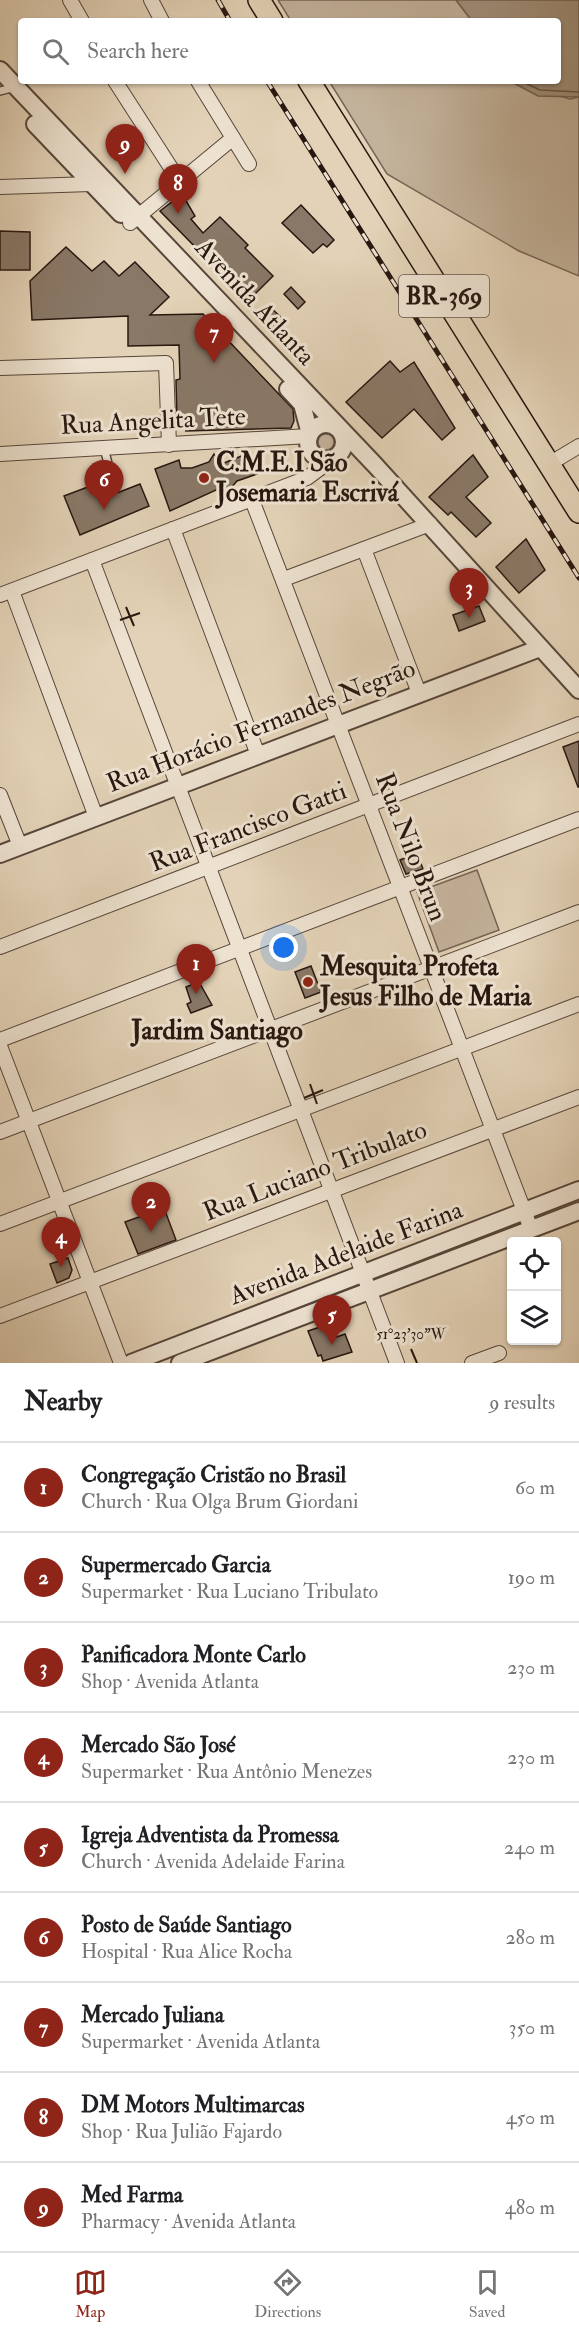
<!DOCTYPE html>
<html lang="en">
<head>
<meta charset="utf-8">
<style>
	:root { --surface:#fff; --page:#f2f2f2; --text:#202124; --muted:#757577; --line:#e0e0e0; --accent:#8f2418 }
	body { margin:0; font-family:"IM FELL Double Pica",serif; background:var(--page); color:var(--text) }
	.controls { position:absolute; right:18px; bottom:18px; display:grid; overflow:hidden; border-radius:6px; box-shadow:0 2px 4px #0004 }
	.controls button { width:54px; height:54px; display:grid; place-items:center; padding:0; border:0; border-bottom:2px solid var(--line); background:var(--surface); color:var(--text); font:30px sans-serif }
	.you { position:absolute; left:284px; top:948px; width:21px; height:21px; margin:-15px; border:4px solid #fff; border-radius:50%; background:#1a73e8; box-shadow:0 0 0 9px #1a73e833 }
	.badge { display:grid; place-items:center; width:39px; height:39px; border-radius:50%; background:var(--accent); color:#fff; font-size:20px; font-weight:700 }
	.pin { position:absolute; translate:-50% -50px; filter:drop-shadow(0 2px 3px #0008) }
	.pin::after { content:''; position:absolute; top:32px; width:21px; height:18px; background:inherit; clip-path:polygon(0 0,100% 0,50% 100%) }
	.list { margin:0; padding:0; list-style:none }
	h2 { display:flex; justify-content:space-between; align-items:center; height:78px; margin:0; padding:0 24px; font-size:26px }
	h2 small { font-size:20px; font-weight:400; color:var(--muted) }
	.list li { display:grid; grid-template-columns:39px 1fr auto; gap:18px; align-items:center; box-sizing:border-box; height:90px; padding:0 24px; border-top:2px solid var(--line) }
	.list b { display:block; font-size:22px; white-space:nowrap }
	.list p { margin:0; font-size:20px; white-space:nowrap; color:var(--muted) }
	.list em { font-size:20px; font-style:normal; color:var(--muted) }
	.icon { flex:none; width:33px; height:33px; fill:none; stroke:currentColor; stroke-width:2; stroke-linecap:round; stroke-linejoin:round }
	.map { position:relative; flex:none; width:579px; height:1363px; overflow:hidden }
	.search { position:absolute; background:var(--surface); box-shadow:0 2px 4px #0004; left:18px; right:18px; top:18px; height:66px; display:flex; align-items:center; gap:15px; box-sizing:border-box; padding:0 21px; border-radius:6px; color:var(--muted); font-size:22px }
	.sheet { height:888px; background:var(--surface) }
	nav { display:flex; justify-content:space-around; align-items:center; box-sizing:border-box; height:84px; border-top:2px solid var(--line); background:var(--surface); font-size:16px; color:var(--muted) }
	nav a { display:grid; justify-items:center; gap:3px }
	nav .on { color:var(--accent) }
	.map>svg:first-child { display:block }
</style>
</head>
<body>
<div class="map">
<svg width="579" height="1363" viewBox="0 0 579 1363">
	<rect width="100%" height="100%" fill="#e3d2b7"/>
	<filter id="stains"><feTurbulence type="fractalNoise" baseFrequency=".00333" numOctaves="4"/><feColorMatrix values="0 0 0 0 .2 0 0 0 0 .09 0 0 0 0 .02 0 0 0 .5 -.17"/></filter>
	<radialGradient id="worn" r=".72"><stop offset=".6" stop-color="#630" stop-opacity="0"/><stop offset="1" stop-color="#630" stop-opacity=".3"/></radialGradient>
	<g fill="#c3b29b" stroke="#766456" stroke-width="1.5">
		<path d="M 278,0 L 456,0 L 472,21 L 291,21 Z"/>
		<path d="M 329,81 L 510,81 L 570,99 L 579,97 L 579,276 L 519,251 L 387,174 Z"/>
		<circle cx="326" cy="442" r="8"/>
		<path d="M 477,870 L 499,930 L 439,952 L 417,892 Z"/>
	</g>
	<path fill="#a3927e" stroke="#726152" stroke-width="1.5" d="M 456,0 L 579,0 L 579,97 L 538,96 L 510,81 L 558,81 L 558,21 L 472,21 Z"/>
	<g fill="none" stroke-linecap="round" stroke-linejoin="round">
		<path stroke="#665447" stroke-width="1.5" d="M 521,81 L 540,90 L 579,92"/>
	</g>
	<g fill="#897867" stroke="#281710" stroke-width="1.5">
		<path d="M 182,194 L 195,216 L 191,219 L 203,233 L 220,217 L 248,245 L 245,248 L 273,276 L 248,301 L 160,211 Z"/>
		<path d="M 301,205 L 334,240 L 327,247 L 323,244 L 313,253 L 282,223 Z"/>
		<path d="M 0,231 L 30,232 L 30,270 L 0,270 Z"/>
		<path d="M 66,247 L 92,271 L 104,261 L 119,276 L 135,262 L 169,297 L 150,315 L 203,314 L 293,409 L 294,421 L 291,428 L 186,431 L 187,423 L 177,423 L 176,380 L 180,379 L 179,345 L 128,346 L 128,316 L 32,320 L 30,281 Z"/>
		<path d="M 291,287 L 305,302 L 298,309 L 284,294 Z"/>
		<path d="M 270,307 L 285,321 L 274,332 L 261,317 Z"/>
		<path d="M 390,361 L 400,372 L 414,362 L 455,428 L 442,440 L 414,409 L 382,438 L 346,402 Z"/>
		<path d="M 249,453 L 257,474 L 237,481 L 228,491 L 223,492 L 218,489 L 170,511 L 155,469 L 179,460 L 181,468 L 192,468 L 209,462 L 214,454 L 219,465 Z"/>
		<path d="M 473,455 L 488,477 L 466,497 L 491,523 L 476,537 L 451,512 L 448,515 L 429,497 Z"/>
		<path d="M 140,484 L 149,506 L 80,535 L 64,496 L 93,485 L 99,500 Z"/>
		<path d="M 526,539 L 545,570 L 519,593 L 496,567 Z"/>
		<path d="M 479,606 L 485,621 L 459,631 L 453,615 Z"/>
		<path d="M 579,741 L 579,787 L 578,787 L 563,747 Z"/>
		<path d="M 417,853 L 423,869 L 406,874 L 400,860 Z"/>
		<path d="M 311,966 L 321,992 L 305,998 L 295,972 Z"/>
		<path d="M 199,982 L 212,1005 L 191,1013 L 187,1004 L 191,1002 L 186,987 Z"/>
		<path d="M 164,1208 L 176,1240 L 138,1254 L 125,1222 Z"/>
		<path d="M 68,1258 L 72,1270 L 69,1278 L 57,1283 L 50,1264 Z"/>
		<path d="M 326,1325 L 331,1339 L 345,1334 L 352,1352 L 323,1361 L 321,1355 L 318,1356 L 308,1331 Z"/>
	</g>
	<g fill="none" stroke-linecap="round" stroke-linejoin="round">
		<g stroke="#57463a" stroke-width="10">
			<g id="service">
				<path d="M 0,91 L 15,87"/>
				<path d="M 104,448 L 111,475"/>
			</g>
		</g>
		<g stroke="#57463a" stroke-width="16">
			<g id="minor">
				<path d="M 70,0 L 82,21"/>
				<path d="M 151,0 L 162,21"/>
				<path d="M 115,81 L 180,182"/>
				<path d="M 198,81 L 249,164"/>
				<path d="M 0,187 L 91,184 L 96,180"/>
				<path d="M 130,223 L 233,138"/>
				<path d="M 0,368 L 166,363 L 169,445"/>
				<path d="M 0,454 L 309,436"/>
				<path d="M 549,464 L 579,446"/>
				<path d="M 252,500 L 531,1229"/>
				<path d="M 173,529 L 258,755"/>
				<path d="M 364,549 L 419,693"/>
				<path d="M 92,560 L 397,1363"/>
				<path d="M 284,579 L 430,524"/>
				<path d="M 12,591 L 96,817"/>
				<path d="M 0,595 L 307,478 L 334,458"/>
				<path d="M 0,795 L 20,846"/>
				<path d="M 0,947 L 579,724"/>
				<path d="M 0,1040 L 579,819"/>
				<path d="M 0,1046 L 121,1363"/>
				<path d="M 0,1132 L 579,912"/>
				<path d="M 0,1224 L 579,1004"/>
				<path d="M 0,1316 L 579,1097"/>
				<path d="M 472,1363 L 499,1353"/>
			</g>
		</g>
		<g stroke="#57463a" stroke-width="20">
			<g id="tertiary">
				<path d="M 0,70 L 375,465 L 579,690"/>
				<path d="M 35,124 L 121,214"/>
				<path d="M 288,389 L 302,404 L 310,434"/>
				<circle cx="326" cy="442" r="18"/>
				<path d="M 0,854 L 540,648"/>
				<path d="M 131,1363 L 579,1190"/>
				<path d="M 180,1363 L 579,1211"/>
			</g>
		</g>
		<g stroke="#281710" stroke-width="24">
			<g id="primary">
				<path d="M 259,0 L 272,21"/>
				<path d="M 309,81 L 579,512"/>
			</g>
		</g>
		<use href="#service" stroke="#ede2d0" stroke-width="7"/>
		<use href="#minor" stroke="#ede2d0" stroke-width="14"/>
		<use href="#tertiary" stroke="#ede2d0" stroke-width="16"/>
		<use href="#primary" stroke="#e3d2b7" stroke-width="21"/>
		<g stroke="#281710" stroke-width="5">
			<g id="rail">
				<path d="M 218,0 L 230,21"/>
				<path d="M 267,81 L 579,578"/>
			</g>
		</g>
		<use href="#rail" stroke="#ede2d0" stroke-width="3" stroke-dasharray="9" stroke-linecap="butt"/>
	</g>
	<path fill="none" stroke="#281710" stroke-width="2" d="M 126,607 L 134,626M 120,620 L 140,613M 310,1084 L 317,1104M 304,1098 L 323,1090M 411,1349 L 417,1363"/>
	<g fill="#8f2418" stroke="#ede2d0" stroke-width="2">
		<circle cx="204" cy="478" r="6"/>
		<circle cx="308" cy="982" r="6"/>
	</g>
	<g text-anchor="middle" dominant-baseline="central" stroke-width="6" stroke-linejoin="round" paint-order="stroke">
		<rect fill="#ede2d0" stroke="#63544a" stroke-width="1.5" x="399" y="275" width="90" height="42" rx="4.5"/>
		<g font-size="24" font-weight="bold" fill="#281710">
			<text x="444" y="296">BR-369</text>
		</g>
		<g font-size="26" fill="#281710" stroke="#ede2d0">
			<text transform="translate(255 302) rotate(47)">Avenida Atlanta</text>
			<text transform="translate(153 421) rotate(-3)">Rua Angelita Tete</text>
			<text transform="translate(261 726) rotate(-21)">Rua Horácio Fernandes Negrão</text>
			<text transform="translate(248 827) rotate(-21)">Rua Francisco Gatti</text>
			<text transform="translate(411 847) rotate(69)">Rua Nilo Brun</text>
			<text transform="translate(315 1171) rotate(-21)">Rua Luciano Tribulato</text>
			<text transform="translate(346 1253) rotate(-21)">Avenida Adelaide Farina</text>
		</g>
		<g font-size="26" font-weight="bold" fill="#281710" stroke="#ede2d0" text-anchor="start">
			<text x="216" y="463">C.M.E.I São<tspan x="216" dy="30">Josemaria Escrivá</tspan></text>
			<text x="320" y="967">Mesquita Profeta<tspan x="320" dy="30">Jesus Filho de Maria</tspan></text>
		</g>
		<g font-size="27" font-weight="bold" fill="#281710" stroke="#ede2d0">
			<text x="217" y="1030">Jardim Santiago</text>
		</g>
	</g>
	<g font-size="15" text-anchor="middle" fill="#281710" stroke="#ede2d0" stroke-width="6" stroke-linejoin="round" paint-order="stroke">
		<text x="411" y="1339">51°23'30"W</text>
	</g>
	<rect width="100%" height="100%" filter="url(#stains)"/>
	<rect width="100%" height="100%" fill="url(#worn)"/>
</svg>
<div class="controls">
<button><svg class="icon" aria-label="locate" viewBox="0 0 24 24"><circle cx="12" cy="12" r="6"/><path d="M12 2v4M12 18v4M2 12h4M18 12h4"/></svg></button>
<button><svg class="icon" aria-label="layers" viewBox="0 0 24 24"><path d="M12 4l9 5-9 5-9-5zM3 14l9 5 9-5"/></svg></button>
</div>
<div class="you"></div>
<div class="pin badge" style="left:196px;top:994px">1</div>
<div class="pin badge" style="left:151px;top:1232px">2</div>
<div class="pin badge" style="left:469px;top:618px">3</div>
<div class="pin badge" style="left:61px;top:1267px">4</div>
<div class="pin badge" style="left:332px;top:1345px">5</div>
<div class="pin badge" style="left:104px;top:510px">6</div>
<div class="pin badge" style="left:214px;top:363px">7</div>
<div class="pin badge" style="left:178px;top:214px">8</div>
<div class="pin badge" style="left:125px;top:174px">9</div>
<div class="search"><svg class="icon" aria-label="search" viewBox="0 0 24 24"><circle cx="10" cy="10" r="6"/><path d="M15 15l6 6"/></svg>Search here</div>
</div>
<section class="sheet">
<h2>Nearby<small>9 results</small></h2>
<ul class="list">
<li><span class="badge">1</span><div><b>Congregação Cristão no Brasil</b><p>Church · Rua Olga Brum Giordani</p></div><em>60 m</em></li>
<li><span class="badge">2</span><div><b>Supermercado Garcia</b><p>Supermarket · Rua Luciano Tribulato</p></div><em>190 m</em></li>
<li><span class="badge">3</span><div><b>Panificadora Monte Carlo</b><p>Shop · Avenida Atlanta</p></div><em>230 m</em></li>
<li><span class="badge">4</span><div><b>Mercado São José</b><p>Supermarket · Rua Antônio Menezes</p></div><em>230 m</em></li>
<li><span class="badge">5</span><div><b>Igreja Adventista da Promessa</b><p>Church · Avenida Adelaide Farina</p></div><em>240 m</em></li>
<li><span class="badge">6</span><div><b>Posto de Saúde Santiago</b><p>Hospital · Rua Alice Rocha</p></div><em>280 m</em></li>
<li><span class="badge">7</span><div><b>Mercado Juliana</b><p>Supermarket · Avenida Atlanta</p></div><em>350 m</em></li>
<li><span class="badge">8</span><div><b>DM Motors Multimarcas</b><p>Shop · Rua Julião Fajardo</p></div><em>450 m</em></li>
<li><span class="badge">9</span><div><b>Med Farma</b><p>Pharmacy · Avenida Atlanta</p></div><em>480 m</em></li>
</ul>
</section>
<nav>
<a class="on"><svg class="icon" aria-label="map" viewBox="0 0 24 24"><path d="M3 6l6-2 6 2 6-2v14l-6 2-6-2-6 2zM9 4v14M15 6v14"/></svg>Map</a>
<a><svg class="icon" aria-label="directions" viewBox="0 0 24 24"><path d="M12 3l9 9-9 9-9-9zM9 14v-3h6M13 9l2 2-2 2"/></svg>Directions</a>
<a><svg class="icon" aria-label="saved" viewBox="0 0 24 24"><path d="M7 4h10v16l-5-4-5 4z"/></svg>Saved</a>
</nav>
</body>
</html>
